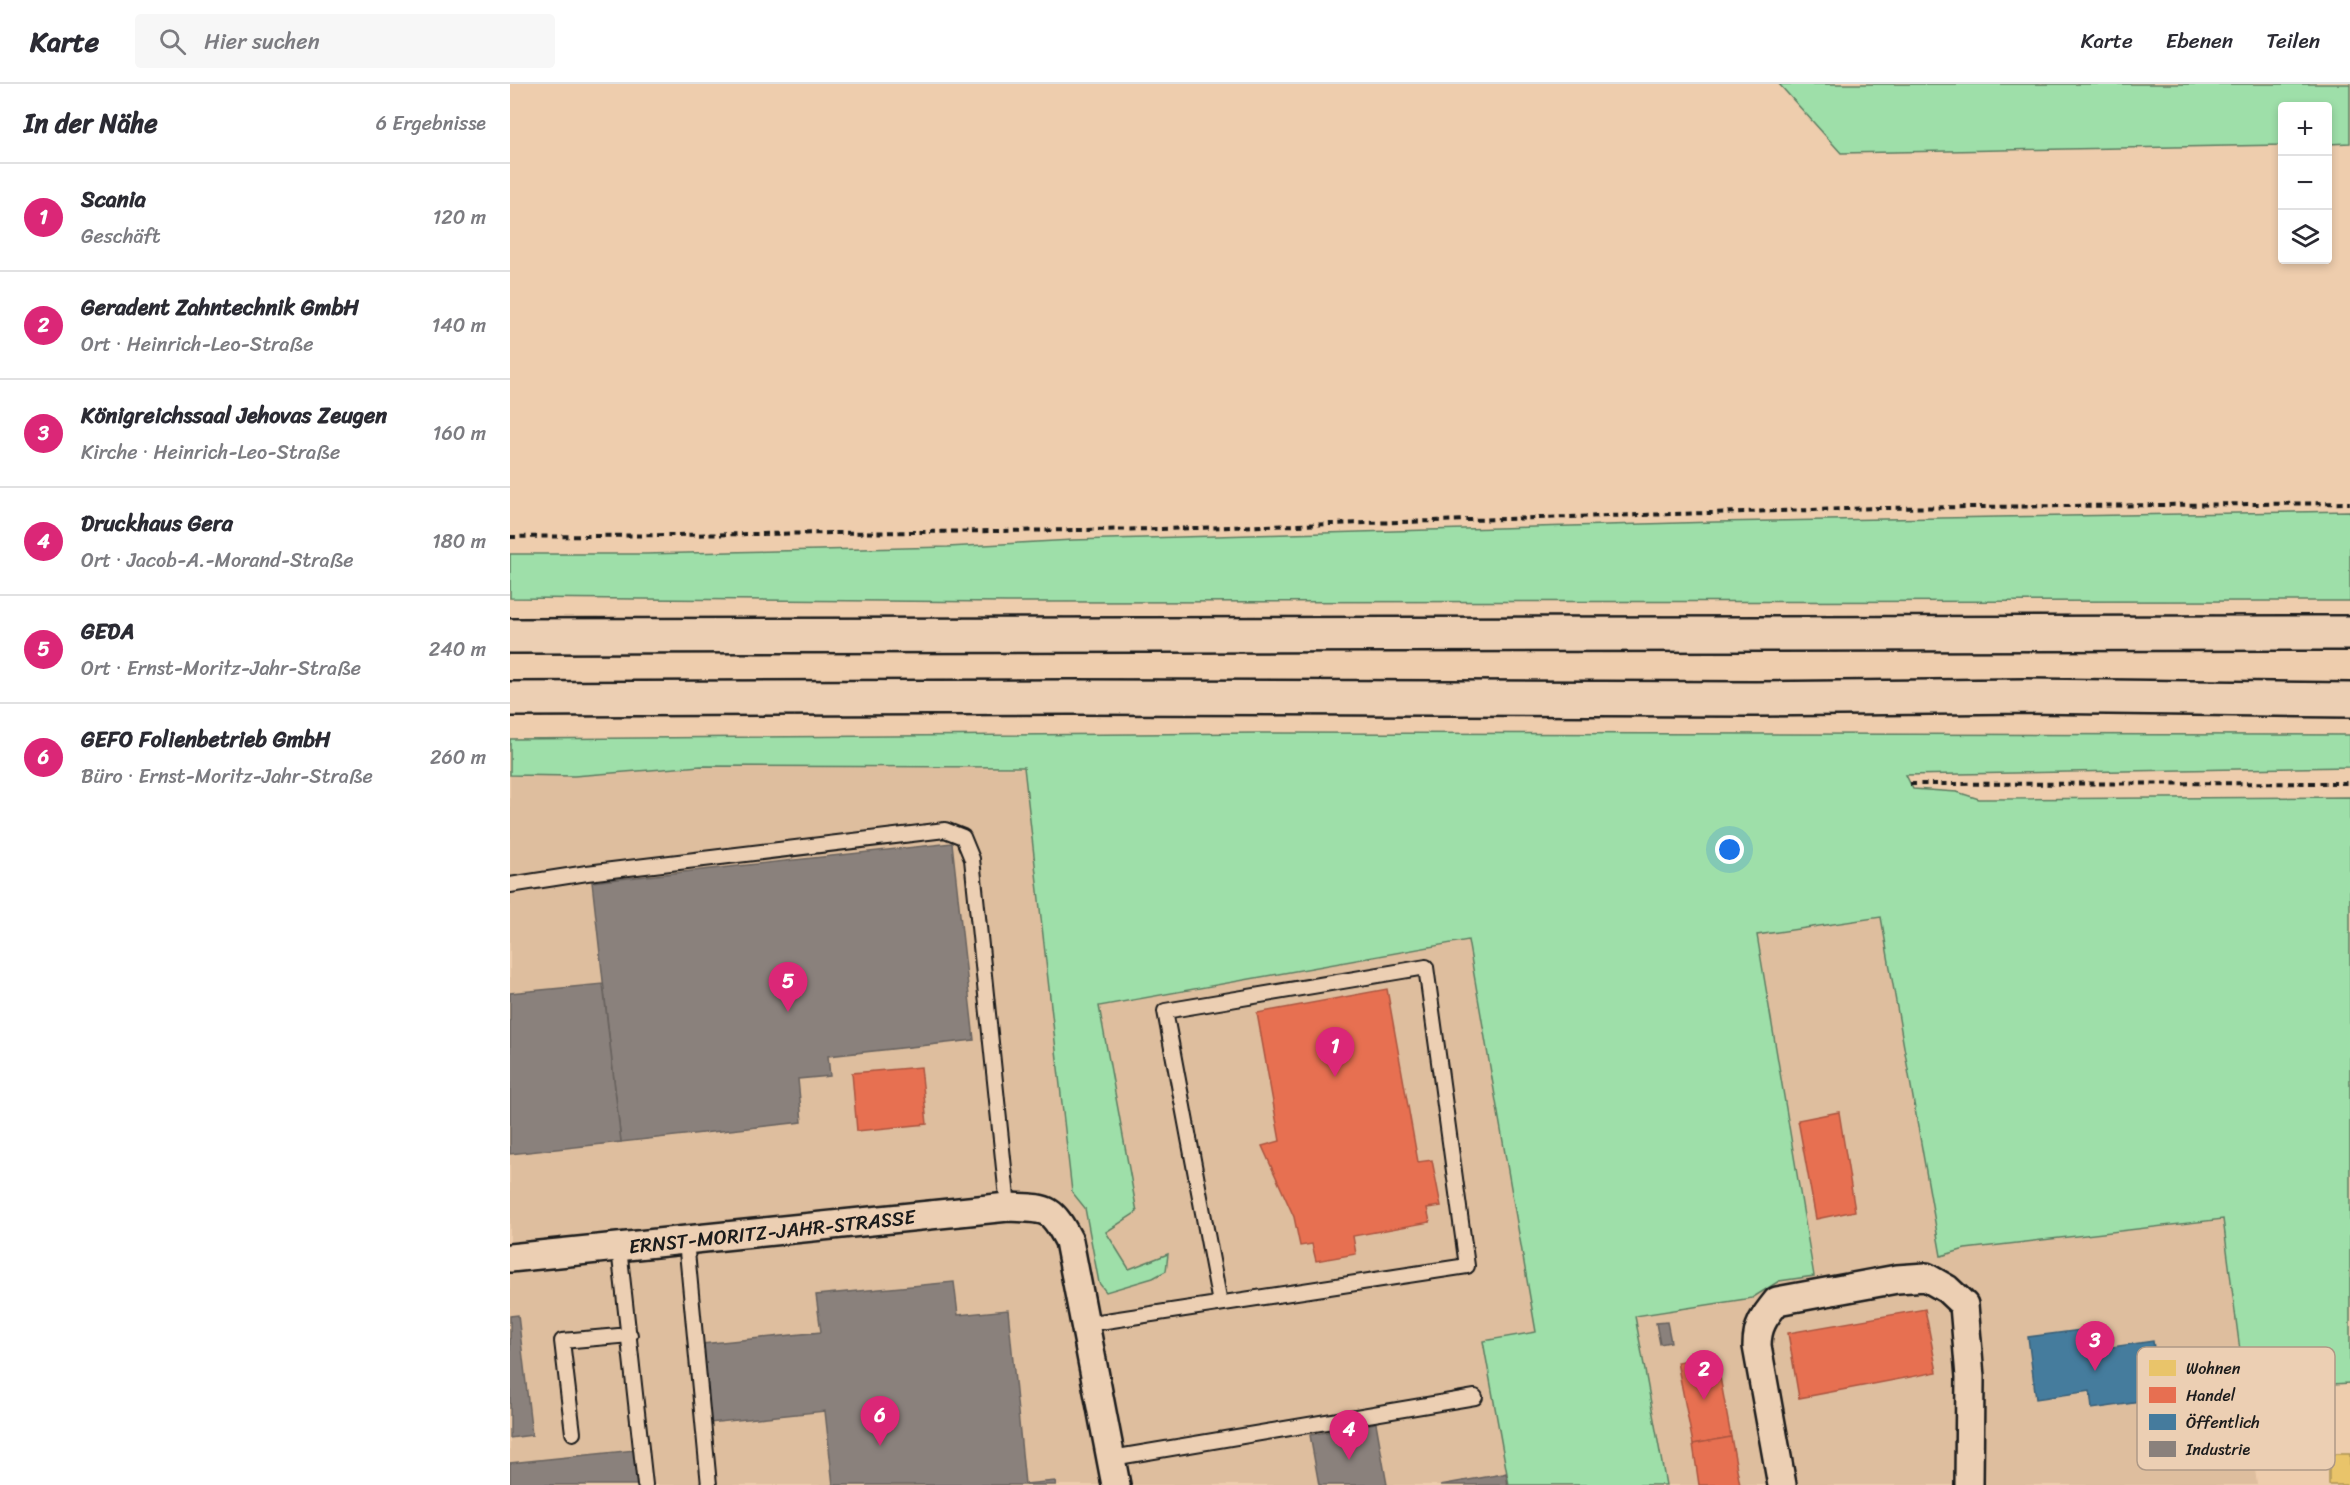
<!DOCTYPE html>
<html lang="de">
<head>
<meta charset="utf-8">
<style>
	:root { --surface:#fff; --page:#f7f7f7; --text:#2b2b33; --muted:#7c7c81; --line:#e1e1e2; --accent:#db2777 }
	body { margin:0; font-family:Sriracha,sans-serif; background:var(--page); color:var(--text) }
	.controls { position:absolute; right:18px; top:18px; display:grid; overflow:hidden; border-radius:6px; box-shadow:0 3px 9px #0003 }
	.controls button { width:54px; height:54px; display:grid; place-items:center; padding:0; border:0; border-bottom:2px solid var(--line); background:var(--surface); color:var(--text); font:30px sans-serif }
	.you { position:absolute; left:1220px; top:766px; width:21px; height:21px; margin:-15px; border:4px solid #fff; border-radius:50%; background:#1a73e8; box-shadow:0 0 0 9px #1a73e833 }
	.badge { display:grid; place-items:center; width:39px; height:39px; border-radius:50%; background:var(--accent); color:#fff; font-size:20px; font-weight:700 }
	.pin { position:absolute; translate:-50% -50px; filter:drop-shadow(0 2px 3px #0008) }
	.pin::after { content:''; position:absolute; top:32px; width:21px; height:18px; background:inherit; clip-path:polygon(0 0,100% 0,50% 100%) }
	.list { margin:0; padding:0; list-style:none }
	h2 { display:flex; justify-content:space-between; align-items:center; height:78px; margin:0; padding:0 24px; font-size:26px }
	h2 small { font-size:20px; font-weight:400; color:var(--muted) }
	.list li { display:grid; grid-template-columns:39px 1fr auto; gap:18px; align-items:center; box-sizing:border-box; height:108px; padding:0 24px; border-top:2px solid var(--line) }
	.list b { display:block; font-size:22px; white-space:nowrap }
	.list p { margin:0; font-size:20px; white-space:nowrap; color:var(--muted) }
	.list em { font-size:20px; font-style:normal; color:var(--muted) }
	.icon { flex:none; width:33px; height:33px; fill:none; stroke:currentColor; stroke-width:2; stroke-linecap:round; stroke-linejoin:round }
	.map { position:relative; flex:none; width:1840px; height:1401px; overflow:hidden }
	header { display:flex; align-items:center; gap:36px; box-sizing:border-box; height:84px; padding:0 30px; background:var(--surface); border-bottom:2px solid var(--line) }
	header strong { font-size:28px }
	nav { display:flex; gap:33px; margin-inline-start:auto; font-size:21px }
	.search { width:420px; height:54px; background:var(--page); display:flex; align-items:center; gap:15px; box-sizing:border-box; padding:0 21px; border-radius:6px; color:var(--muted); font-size:22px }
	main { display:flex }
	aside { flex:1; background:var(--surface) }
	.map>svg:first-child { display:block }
</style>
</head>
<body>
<header>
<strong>Karte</strong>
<div class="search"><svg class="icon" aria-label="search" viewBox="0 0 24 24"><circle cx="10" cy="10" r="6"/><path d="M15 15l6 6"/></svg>Hier suchen</div>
<nav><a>Karte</a><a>Ebenen</a><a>Teilen</a></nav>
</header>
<main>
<aside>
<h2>In der Nähe<small>6 Ergebnisse</small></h2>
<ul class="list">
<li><span class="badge">1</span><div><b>Scania</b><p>Geschäft</p></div><em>120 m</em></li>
<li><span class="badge">2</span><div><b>Geradent Zahntechnik GmbH</b><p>Ort · Heinrich-Leo-Straße</p></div><em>140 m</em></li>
<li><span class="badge">3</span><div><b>Königreichssaal Jehovas Zeugen</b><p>Kirche · Heinrich-Leo-Straße</p></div><em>160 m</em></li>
<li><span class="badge">4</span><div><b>Druckhaus Gera</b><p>Ort · Jacob-A.-Morand-Straße</p></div><em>180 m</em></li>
<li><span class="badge">5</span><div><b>GEDA</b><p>Ort · Ernst-Moritz-Jahr-Straße</p></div><em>240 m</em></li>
<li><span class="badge">6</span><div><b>GEFO Folienbetrieb GmbH</b><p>Büro · Ernst-Moritz-Jahr-Straße</p></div><em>260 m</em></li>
</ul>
</aside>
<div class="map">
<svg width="1840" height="1401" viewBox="0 0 1840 1401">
	<rect width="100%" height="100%" fill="#eecdad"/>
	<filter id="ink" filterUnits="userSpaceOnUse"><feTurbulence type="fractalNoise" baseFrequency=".0167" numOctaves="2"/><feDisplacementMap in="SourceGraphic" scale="12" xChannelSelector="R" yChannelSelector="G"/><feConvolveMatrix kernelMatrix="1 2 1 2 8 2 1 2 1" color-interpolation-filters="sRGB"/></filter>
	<g filter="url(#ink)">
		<path fill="#debe9e" d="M 193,682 L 1395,691 L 1403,705 L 1447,708 L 1488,1160 L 1713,1135 L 1747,1401 L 0,1401 L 0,691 L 63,691 Z"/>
		<g fill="#9edfa9" stroke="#5d7e62" stroke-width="1.5">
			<path d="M 1269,0 L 1840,0 L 1840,59 L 1818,60 L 1818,22 L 1772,22 L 1772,61 L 1331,69 Z"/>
			<path d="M 1840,427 L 1840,517 L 497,518 L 0,514 L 0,470 L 136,470 L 438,463 L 563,456 L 1205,438 Z"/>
			<path d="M 750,649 L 1840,651 L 1840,683 L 1396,691 L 1403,705 L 1447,708 L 1469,715 L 1840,713 L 1840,1299 L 1735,1305 L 1713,1135 L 1455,1165 L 1431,1172 L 1371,833 L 1247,851 L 1304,1192 L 1269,1197 L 1242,1214 L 1125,1232 L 1156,1401 L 999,1401 L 973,1257 L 1026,1248 L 958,856 L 589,922 L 627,1128 L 596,1148 L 619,1185 L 658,1170 L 656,1187 L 643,1194 L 596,1208 L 589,1199 L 575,1124 L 562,1108 L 514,683 L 191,682 L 64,692 L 0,691 L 0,655 Z"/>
		</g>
		<rect fill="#e9c46a" stroke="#ac9253" stroke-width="1.5" x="1819" y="1370" width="21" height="31"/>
		<g fill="#e76f51" stroke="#aa5641" stroke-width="1.5">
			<path d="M 877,905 L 908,1078 L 922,1076 L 931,1122 L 917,1124 L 920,1138 L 843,1152 L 846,1170 L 806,1177 L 802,1160 L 790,1162 L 784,1133 L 752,1062 L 770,1057 L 747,929 Z"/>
			<path d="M 411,983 L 417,1040 L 347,1047 L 342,989 Z"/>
			<path d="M 1329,1028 L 1345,1127 L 1306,1135 L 1288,1036 Z"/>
			<path d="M 1415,1225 L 1427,1288 L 1289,1314 L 1278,1249 Z"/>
			<path d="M 1206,1271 L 1221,1353 L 1183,1360 L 1167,1278 Z"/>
			<path d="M 1221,1353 L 1230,1401 L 1189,1401 L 1183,1360 Z"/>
		</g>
		<path fill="#457b9d" stroke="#395e76" stroke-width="1.5" d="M 1571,1246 L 1574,1267 L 1643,1257 L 1651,1315 L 1582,1325 L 1580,1307 L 1526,1315 L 1518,1253 Z"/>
		<g fill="#8a817c" stroke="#69635f" stroke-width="1.5">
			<path d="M 442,759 L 464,956 L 318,972 L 320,992 L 288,995 L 292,1038 L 111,1058 L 82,798 Z"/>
			<path d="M 93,900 L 111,1058 L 0,1070 L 0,909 Z"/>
			<path d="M 444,1198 L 448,1231 L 498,1226 L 515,1400 L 545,1397 L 546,1401 L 323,1401 L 315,1327 L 199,1339 L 192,1260 L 311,1248 L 306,1211 Z"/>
			<path d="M 8,1231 L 22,1351 L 0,1354 L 0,1232 Z"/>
			<path d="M 1157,1238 L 1161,1258 L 1150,1260 L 1146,1239 Z"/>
			<path d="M 866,1339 L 877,1401 L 809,1401 L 800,1351 Z"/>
			<path d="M 125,1366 L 128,1401 L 0,1401 L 0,1379 Z"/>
			<path d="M 996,1389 L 998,1401 L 930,1401 L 993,1390 Z"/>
		</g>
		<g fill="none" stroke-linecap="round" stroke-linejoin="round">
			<g stroke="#1c1c1c" stroke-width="18">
				<g id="service">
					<path d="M 0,801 L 77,789 L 435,746 L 453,753 L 462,775 L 498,1123"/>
					<path d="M 176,1157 L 199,1401"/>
					<path d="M 109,1164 L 135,1401"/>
					<path d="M 576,1240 L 957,1182 L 916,883 L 655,927 L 710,1219"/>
					<path d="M 63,1349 L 52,1257 L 120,1251"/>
					<path d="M 602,1374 L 965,1313"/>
				</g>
			</g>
			<g stroke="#1c1c1c" stroke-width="32">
				<g id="minor">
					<path d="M 0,1174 L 498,1123 C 537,1125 540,1121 559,1157 L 606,1401"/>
					<path d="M 1272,1401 L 1247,1262 C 1247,1242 1254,1233 1267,1217 L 1387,1195 L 1416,1193 L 1437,1205 L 1454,1221 L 1460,1293 L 1459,1401"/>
				</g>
			</g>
			<g stroke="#1c1c1c" stroke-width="38">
				<g id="motorway">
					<path d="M 0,552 L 1840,549"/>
					<path d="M 0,615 L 559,613 L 1245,615 L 1514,612 L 1840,616"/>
				</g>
			</g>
			<g stroke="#1c1c1c" stroke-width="4" stroke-dasharray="6 4.5" stroke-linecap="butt">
				<path d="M 0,453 L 651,445 L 1370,424 L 1840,419"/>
				<path d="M 1400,700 L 1840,699"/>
			</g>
			<use href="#service" stroke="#eccfb3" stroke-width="14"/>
			<use href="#minor" stroke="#eccfb3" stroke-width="27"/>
			<use href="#motorway" stroke="#eccfb3" stroke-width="33"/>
		</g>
	</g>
	<g text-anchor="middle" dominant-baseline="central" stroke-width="6" stroke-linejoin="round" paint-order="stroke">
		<g font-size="20" fill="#1c1c1c" stroke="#eccfb3">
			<text transform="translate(262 1148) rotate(-6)">ERNST-MORITZ-JAHR-STRASSE</text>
		</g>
	</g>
	<rect x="1627" y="1263" width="198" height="123" rx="9" fill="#eccfb3" stroke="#ae9986" stroke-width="1.5"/>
	<rect x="1639" y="1276" width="27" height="16" fill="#e9c46a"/>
	<rect x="1639" y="1303" width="27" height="16" fill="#e76f51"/>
	<rect x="1639" y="1330" width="27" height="16" fill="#457b9d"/>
	<rect x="1639" y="1357" width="27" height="16" fill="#8a817c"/>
	<g font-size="16" fill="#1c1c1c">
		<text x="1676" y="1290">Wohnen</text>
		<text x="1676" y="1317">Handel</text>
		<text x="1676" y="1344">Öffentlich</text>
		<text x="1676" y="1371">Industrie</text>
	</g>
</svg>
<div class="controls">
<button>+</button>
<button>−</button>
<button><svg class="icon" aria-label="layers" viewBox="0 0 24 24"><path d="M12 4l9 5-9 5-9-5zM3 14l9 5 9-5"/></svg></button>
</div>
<div class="you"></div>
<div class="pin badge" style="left:825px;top:993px">1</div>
<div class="pin badge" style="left:1194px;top:1316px">2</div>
<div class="pin badge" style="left:1585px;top:1287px">3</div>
<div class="pin badge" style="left:839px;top:1376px">4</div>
<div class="pin badge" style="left:278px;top:928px">5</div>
<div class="pin badge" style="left:370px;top:1362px">6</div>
</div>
</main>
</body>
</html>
